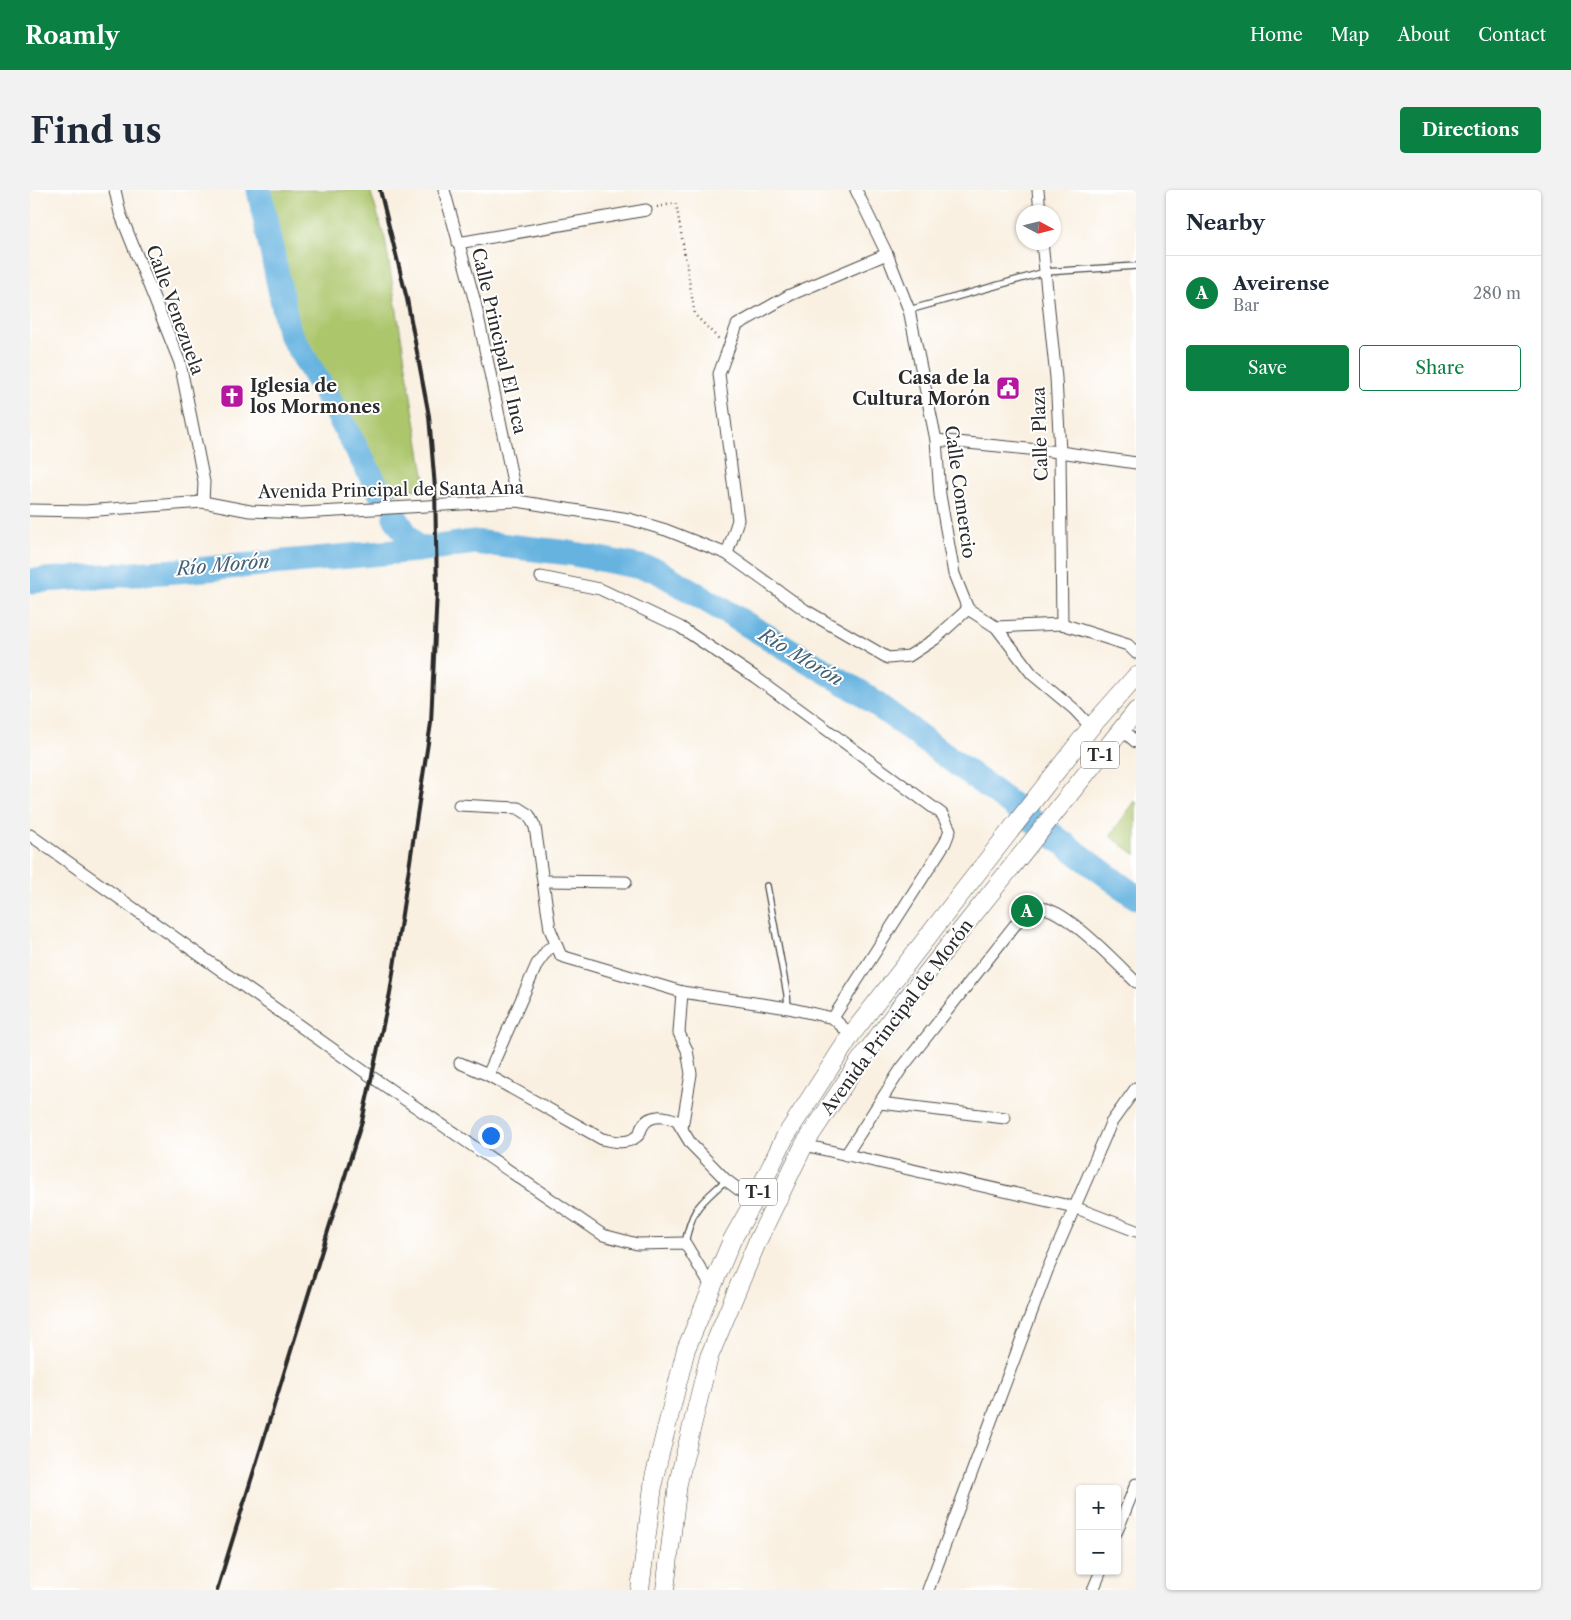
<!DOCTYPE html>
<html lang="en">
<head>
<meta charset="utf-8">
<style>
	:root { --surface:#fff; --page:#f2f2f3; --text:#1f2937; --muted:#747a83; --line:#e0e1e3; --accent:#0b8043 }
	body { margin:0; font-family:"Libre Caslon Text",serif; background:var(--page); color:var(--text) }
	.controls { position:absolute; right:15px; bottom:15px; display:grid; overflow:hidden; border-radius:5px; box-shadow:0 1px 4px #0004 }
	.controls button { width:45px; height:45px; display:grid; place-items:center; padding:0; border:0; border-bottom:1px solid var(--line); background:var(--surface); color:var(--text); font:25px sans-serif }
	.compass { position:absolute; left:986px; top:15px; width:45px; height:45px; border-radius:50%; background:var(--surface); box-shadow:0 1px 4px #0004; rotate:97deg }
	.you { position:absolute; left:460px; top:945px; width:18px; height:18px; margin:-12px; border:4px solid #fff; border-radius:50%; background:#1a73e8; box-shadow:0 0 0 8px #1a73e833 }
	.badge { display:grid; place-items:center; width:32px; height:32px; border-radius:50%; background:var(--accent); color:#fff; font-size:16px; font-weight:700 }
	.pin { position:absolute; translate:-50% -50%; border:2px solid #fff; box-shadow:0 1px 5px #0006 }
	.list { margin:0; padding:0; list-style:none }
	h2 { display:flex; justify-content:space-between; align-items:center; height:65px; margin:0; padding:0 20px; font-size:21px }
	h2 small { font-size:16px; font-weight:400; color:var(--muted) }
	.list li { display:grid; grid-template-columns:32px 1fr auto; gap:15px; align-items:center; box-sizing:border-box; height:75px; padding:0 20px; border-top:1px solid var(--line) }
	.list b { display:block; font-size:19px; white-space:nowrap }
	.list p { margin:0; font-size:16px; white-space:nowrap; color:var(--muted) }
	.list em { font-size:16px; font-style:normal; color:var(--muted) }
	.actions { display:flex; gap:10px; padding:15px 20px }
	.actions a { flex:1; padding:11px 0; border:1px solid var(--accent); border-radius:5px; text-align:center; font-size:18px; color:var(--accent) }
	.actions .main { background:var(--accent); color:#fff }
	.map { position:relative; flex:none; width:1106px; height:1400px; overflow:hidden; border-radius:5px }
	header { display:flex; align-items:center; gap:30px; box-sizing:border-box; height:70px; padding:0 25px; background:var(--accent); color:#fff }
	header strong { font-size:24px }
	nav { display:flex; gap:28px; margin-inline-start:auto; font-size:18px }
	.intro { display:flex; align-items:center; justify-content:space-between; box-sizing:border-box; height:120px; padding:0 30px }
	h1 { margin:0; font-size:35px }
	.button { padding:12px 22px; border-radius:5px; background:var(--accent); color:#fff; font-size:18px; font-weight:700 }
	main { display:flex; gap:30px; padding:0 30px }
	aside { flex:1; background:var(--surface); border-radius:5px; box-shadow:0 1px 4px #0004 }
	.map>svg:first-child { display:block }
</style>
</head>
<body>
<header>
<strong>Roamly</strong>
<nav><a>Home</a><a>Map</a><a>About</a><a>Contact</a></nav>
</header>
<div class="intro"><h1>Find us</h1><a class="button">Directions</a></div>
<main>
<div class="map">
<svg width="1106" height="1400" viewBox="0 0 1106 1400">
	<rect width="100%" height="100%" fill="#fff"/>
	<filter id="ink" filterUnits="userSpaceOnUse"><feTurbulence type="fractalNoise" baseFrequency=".02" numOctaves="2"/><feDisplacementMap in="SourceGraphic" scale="10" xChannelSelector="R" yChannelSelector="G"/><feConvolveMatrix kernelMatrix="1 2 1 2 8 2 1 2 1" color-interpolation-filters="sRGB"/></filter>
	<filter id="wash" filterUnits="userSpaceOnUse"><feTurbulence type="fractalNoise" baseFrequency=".0096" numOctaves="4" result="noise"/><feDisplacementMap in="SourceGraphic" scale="20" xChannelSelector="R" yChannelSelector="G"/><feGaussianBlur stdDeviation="1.12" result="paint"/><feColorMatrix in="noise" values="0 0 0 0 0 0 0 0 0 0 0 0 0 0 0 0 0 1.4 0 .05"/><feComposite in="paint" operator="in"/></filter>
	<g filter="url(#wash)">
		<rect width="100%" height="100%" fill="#f9f0e1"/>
		<g fill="#acc66c" stroke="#6c784c">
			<path d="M 229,0 L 340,0 L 355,49 L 396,297 L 352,306 L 259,142 Z"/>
			<path d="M 1105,611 L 1106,612 L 1106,665 L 1080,646 Z"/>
		</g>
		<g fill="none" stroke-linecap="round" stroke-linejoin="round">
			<g stroke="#66b3e0" stroke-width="25">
				<path d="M 229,0 L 259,142 L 307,223 L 352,306"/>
				<path d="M 365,327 L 386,360"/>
				<path d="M 0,391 L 176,379 L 386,360 L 444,352 L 539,363 L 626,380 L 830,502 L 1106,707"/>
			</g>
		</g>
	</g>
	<g filter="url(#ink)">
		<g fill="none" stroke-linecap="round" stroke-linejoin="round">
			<g stroke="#4a4946" stroke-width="8">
				<g id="service">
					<path d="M 879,120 L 1015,82 L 1106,76"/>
					<path d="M 737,696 L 757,804 L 758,818"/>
					<path d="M 655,1053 C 663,1016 669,1015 696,990"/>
				</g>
			</g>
			<g stroke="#4a4946" stroke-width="13">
				<g id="minor">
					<path d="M 85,0 L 90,23 L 150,173 L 174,292 L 173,312"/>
					<path d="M 414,0 L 445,112 L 487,311"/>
					<path d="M 826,0 L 857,64 L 879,120 L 906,250 L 910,305 L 924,384 L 938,419 L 966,437 L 1002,484 L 1044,519 L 1061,537"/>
					<path d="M 1008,0 L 1010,22"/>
					<path d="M 1012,52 L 1026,188 L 1030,262 L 1032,434"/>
					<path d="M 428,53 L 616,20"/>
					<path d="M 906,250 L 1030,262 L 1106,273"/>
					<path d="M 0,320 L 55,321 L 173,312 L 220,321 L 271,323 L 487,311 L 599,329 L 636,340 L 697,364 L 775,420 L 858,468 L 879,466 L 905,449 L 938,419"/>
					<path d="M 697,364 L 708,330 L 689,184 L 707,135 L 760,105 L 857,64"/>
					<path d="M 511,387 L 570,399 L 650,437 L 725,487 L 912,624 L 920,640 L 915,653 L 803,828"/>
					<path d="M 966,437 L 1032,434 L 1098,455 L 1106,463"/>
					<path d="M 1091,539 L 1106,552"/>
					<path d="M 429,615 L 488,618 L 499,625 L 505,637 L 520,739 L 531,766 L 652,802 L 758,818 L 803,828 L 821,845"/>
					<path d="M 0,645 L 342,887 L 573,1045 L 607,1054 L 655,1053 L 682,1098"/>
					<path d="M 515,691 L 596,692"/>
					<path d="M 652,802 L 649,843 L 657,860 L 661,884 L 652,938"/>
					<path d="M 430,873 L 458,885 L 572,949 C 583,951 596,955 606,947 C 610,945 610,941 612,937 C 619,923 635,926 647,931 L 661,954 L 696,990 L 724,1011"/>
					<path d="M 458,885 L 507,774 L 518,759 L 526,756"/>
					<path d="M 850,913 L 975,928"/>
					<path d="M 774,955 L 1044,1017 L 1106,1041"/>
					<path d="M 816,965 L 871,879 L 992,726 C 997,724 1004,718 1010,718 C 1034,717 1088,775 1106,792"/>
					<path d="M 1087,1341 L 1106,1294"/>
					<path d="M 898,1400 L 1017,1081 L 1081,933 L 1106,898"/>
					<path d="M 1063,1400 L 1071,1381"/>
				</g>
			</g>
			<g stroke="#4a4946" stroke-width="19">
				<g id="primary">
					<path d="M 610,1400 L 624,1288 L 656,1159 L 702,1050 L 724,1011 L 755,947 L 821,845 L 1061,537 L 1106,486"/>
					<path d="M 635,1400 L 648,1293 L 679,1167 L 728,1050 L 774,955 L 829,872 L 873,813 L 1106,521"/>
				</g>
			</g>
			<path stroke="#4a4946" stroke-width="2.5" stroke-dasharray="1 4" stroke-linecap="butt" d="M 627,17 L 646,13 L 665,125 L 689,149"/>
			<use href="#service" stroke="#fff" stroke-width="5.5"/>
			<use href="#minor" stroke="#fff" stroke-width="11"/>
			<use href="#primary" stroke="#fff" stroke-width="18"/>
			<path stroke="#2b2b2b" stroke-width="4" d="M 187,1400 L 332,931 L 360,803 L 401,533 L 407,400 L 405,298 L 399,226 L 377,109 L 350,0"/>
		</g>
	</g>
	<defs>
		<g id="civic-square" transform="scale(1.25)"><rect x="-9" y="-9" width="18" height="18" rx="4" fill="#b5179e" stroke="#fff"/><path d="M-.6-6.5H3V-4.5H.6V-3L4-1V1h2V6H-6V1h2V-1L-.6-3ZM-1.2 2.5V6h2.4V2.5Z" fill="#fff"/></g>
		<g id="church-square" transform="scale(1.25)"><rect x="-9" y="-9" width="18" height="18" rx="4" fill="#b5179e" stroke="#fff"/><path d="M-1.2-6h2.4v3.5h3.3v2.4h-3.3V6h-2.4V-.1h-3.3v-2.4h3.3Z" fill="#fff"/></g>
	</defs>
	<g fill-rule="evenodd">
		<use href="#civic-square" x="978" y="198"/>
		<use href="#church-square" x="202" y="206"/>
	</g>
	<g text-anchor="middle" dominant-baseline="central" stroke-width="4" stroke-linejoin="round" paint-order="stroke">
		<g fill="#fff" stroke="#6b6b6b" stroke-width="1">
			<rect x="1051" y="551.5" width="38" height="27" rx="4"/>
			<rect x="709" y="988.5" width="38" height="27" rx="4"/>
		</g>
		<g font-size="16" font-weight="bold" fill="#2b2b2b">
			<text x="1070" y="565">T-1</text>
			<text x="728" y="1002">T-1</text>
		</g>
		<g font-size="18" fill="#2b2b2b" stroke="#fff">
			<text transform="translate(145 120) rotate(70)">Calle Venezuela</text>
			<text transform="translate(469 151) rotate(77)">Calle Principal El Inca</text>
			<text transform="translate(1010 244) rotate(-92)">Calle Plaza</text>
			<text transform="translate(361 300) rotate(-1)">Avenida Principal de Santa Ana</text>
			<text transform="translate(930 302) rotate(82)">Calle Comercio</text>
			<text transform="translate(867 827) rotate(-53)">Avenida Principal de Morón</text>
		</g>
		<g font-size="18" font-weight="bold" fill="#2b2b2b" stroke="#fff" text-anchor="end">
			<text x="960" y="188">Casa de la<tspan x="960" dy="21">Cultura Morón</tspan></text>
			<text x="220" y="196" text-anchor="start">Iglesia de<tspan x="220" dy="21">los Mormones</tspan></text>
		</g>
		<g font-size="19" font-style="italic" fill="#436173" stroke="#fff">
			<text transform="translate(193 375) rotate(-5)">Río Morón</text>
			<text transform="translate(771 467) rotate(31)">Río Morón</text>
		</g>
	</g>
</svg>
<div class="controls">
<button>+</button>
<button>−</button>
</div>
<svg class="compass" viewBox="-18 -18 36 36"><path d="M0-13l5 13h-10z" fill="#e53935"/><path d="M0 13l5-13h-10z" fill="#747a83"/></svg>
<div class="you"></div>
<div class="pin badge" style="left:997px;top:721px">A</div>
</div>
<aside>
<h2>Nearby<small></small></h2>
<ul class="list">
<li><span class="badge">A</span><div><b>Aveirense</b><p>Bar</p></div><em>280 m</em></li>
</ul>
<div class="actions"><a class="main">Save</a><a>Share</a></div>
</aside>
</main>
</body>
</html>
